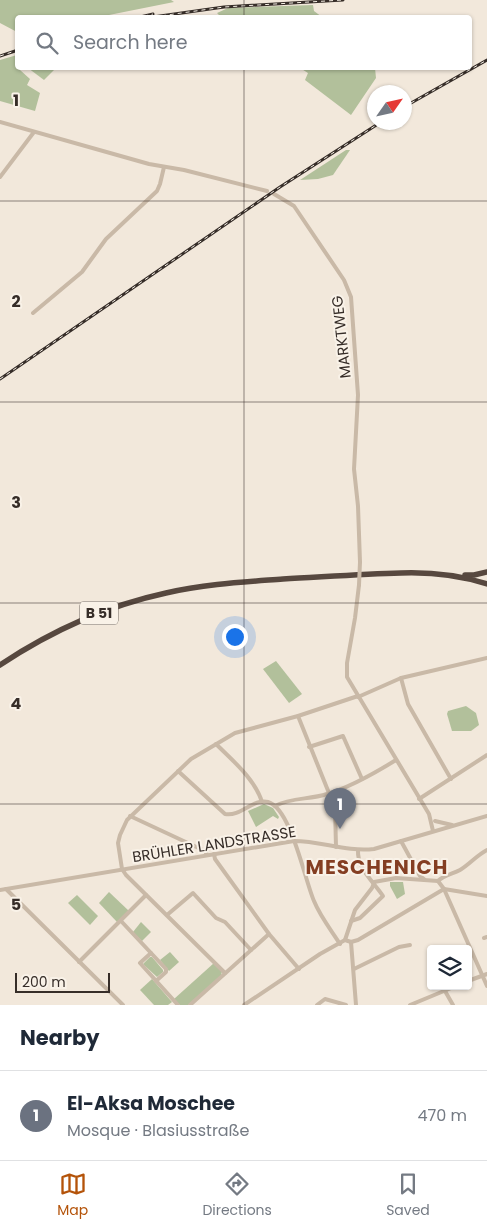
<!DOCTYPE html>
<html lang="en">
<head>
<meta charset="utf-8">
<style>
	:root { --surface:#fff; --page:#f2f2f3; --text:#1f2937; --muted:#747a83; --line:#e0e1e3; --accent:#b45309 }
	body { margin:0; font-family:Poppins,sans-serif; background:var(--page); color:var(--text) }
	.controls { position:absolute; right:15px; bottom:15px; display:grid; overflow:hidden; border-radius:5px; box-shadow:0 1px 4px #0004 }
	.controls button { width:45px; height:45px; display:grid; place-items:center; padding:0; border:0; border-bottom:1px solid var(--line); background:var(--surface); color:var(--text); font:25px sans-serif }
	.compass { position:absolute; left:367px; top:85px; width:45px; height:45px; border-radius:50%; background:var(--surface); box-shadow:0 1px 4px #0004; rotate:56deg }
	.scale { position:absolute; left:15px; bottom:12px; width:95px; box-sizing:border-box; padding-left:5px; border:2px solid #362d28; border-top:0; font-size:14px; line-height:18px; white-space:nowrap; color:#362d28; -webkit-text-stroke:4px #f9f2e8; paint-order:stroke }
	.you { position:absolute; left:234px; top:636px; width:18px; height:18px; margin:-12px; border:4px solid #fff; border-radius:50%; background:#1a73e8; box-shadow:0 0 0 8px #1a73e833 }
	.badge { display:grid; place-items:center; width:32px; height:32px; border-radius:50%; background:var(--accent); color:#fff; font-size:16px; font-weight:700 }
	.pin { position:absolute; translate:-50% -41px; filter:drop-shadow(0 1px 2px #0008) }
	.pin::after { content:''; position:absolute; top:26px; width:18px; height:15px; background:inherit; clip-path:polygon(0 0,100% 0,50% 100%) }
	.list { margin:0; padding:0; list-style:none }
	h2 { display:flex; justify-content:space-between; align-items:center; height:65px; margin:0; padding:0 20px; font-size:21px }
	h2 small { font-size:16px; font-weight:400; color:var(--muted) }
	.list li { display:grid; grid-template-columns:32px 1fr auto; gap:15px; align-items:center; box-sizing:border-box; height:90px; padding:0 20px; border-top:1px solid var(--line) }
	.list b { display:block; font-size:19px; white-space:nowrap }
	.list p { margin:0; font-size:16px; white-space:nowrap; color:var(--muted) }
	.list em { font-size:16px; font-style:normal; color:var(--muted) }
	.icon { flex:none; width:28px; height:28px; fill:none; stroke:currentColor; stroke-width:2; stroke-linecap:round; stroke-linejoin:round }
	.map { position:relative; flex:none; width:487px; height:1005px; overflow:hidden }
	.search { position:absolute; background:var(--surface); box-shadow:0 1px 4px #0004; left:15px; right:15px; top:15px; height:55px; display:flex; align-items:center; gap:12px; box-sizing:border-box; padding:0 18px; border-radius:5px; color:var(--muted); font-size:19px }
	.sheet { height:155px; background:var(--surface) }
	nav { display:flex; justify-content:space-around; align-items:center; box-sizing:border-box; height:70px; border-top:1px solid var(--line); background:var(--surface); font-size:14px; color:var(--muted) }
	nav a { display:grid; justify-items:center; gap:2px }
	nav .on { color:var(--accent) }
	.map>svg:first-child { display:block }
</style>
</head>
<body>
<div class="map">
<svg width="487" height="1005" viewBox="0 0 487 1005">
	<rect width="100%" height="100%" fill="#f2e8db"/>
	<g fill="#b2c09b">
		<path d="M 0,0 L 171,0 L 174,2 L 99,17 L 18,18 L 17,32 L 0,23 Z"/>
		<path d="M 313,5 L 314,11 L 322,17 L 222,18 L 217,13 L 228,8 Z"/>
		<path d="M 17,55 L 18,68 L 22,68 L 20,70 L 30,79 L 27,85 L 40,93 L 35,111 L 0,101 L 0,60 Z"/>
		<path d="M 28,68 L 56,68 L 44,80 Z"/>
		<path d="M 300,68 L 375,68 L 376,78 L 351,115 L 305,80 L 308,73 Z"/>
		<path d="M 346,150 L 350,150 L 333,175 L 318,179 L 300,180 Z"/>
		<path d="M 276,661 L 302,694 L 289,703 L 263,669 Z"/>
		<path d="M 466,706 L 476,713 L 479,725 L 471,731 L 452,731 L 447,714 L 448,711 Z"/>
		<path d="M 264,804 L 273,808 L 279,817 L 278,819 L 273,816 L 256,827 L 248,811 Z"/>
		<path d="M 390,882 L 403,882 L 405,894 L 397,899 L 390,886 Z"/>
		<path d="M 109,892 L 129,911 L 117,922 L 99,903 Z"/>
		<path d="M 77,895 L 98,916 L 90,925 L 68,903 Z"/>
		<path d="M 141,922 L 151,932 L 142,941 L 133,932 Z"/>
		<path d="M 170,952 L 179,962 L 169,971 L 160,960 Z"/>
		<path d="M 150,957 L 152,957 L 163,970 L 163,972 L 157,977 L 143,964 Z"/>
		<path d="M 214,963 L 222,971 L 221,976 L 188,1005 L 180,1005 L 174,999 Z"/>
		<path d="M 152,979 L 172,1002 L 168,1005 L 154,1005 L 140,990 Z"/>
	</g>
	<g fill="none" stroke-linecap="round" stroke-linejoin="round">
		<g stroke="#c9b9a7" stroke-width="4">
			<path d="M 0,122 L 149,164 L 184,170 L 267,191"/>
			<path d="M 0,177 L 34,132"/>
			<path d="M 274,194 L 294,206 L 344,280 L 351,297 L 358,395 L 354,469 L 358,506 L 360,562"/>
			<path d="M 33,313 L 82,272 L 106,239 L 157,191 L 160,184 L 164,167"/>
			<path d="M 359,585 L 355,618 L 347,663 L 347,677 L 429,814 L 433,831"/>
			<path d="M 401,678 L 408,704 L 451,779"/>
			<path d="M 358,697 L 401,678 L 487,658"/>
			<path d="M 298,716 L 335,808 L 336,847"/>
			<path d="M 216,744 C 232,760 255,779 262,802"/>
			<path d="M 309,747 L 343,736 L 362,779"/>
			<path d="M 178,771 L 225,814 C 241,817 253,798 268,802 C 291,808 305,881 314,901 C 320,916 331,930 340,944"/>
			<path d="M 419,799 L 487,755"/>
			<path d="M 275,806 C 292,797 309,800 327,794 C 351,787 375,773 396,760"/>
			<path d="M 130,816 L 205,851 L 207,855"/>
			<path d="M 435,821 L 452,825"/>
			<path d="M 401,841 L 420,876 L 424,879"/>
			<path d="M 214,854 L 215,859 L 269,934 L 299,969"/>
			<path d="M 438,881 L 444,889 L 487,986"/>
			<path d="M 374,882 L 396,878 L 438,881 C 444,875 453,874 460,870 C 470,864 477,855 487,850"/>
			<path d="M 6,889 L 123,1005"/>
			<path d="M 444,889 L 487,896"/>
			<path d="M 0,890 L 294,841 C 322,841 345,852 374,849 L 487,816"/>
			<path d="M 167,915 L 193,893 L 216,918 L 225,922 L 251,950"/>
			<path d="M 121,921 L 166,969 L 166,972 L 156,981"/>
			<path d="M 351,921 L 360,918 L 383,896 C 374,882 357,869 358,850"/>
			<path d="M 484,938 L 487,937"/>
			<path d="M 345,940 L 355,910 L 372,888 L 374,883"/>
			<path d="M 351,942 L 356,1005"/>
			<path d="M 151,953 L 140,963 L 178,1005"/>
			<path d="M 79,962 L 146,895"/>
			<path d="M 354,969 L 399,947 L 410,945"/>
			<path d="M 225,973 L 126,875 L 122,869 L 118,843 L 120,835 L 127,820 L 191,759 L 235,733 L 298,716 L 358,696"/>
			<path d="M 468,981 L 487,974"/>
			<path d="M 445,991 L 453,1005"/>
			<path d="M 190,1005 L 269,934"/>
			<path d="M 244,1005 L 320,954 L 345,940 L 351,942 L 358,940 L 444,889"/>
			<path d="M 317,1005 L 325,999 L 346,1005"/>
			<path d="M 410,1005 L 456,986"/>
		</g>
		<g stroke="#57483f" stroke-width="5.5">
			<path d="M 465,575 L 474,575 L 487,572"/>
			<path d="M 0,665 C 51,631 106,606 166,593 C 205,584 244,582 283,579 C 322,577 362,574 401,573 C 430,572 459,575 487,584"/>
		</g>
		<g stroke="#362d28" stroke-width="3">
			<g id="rail">
				<path d="M 136,18 L 153,14"/>
				<path d="M 146,18 L 224,7 L 343,0"/>
				<path d="M 0,56 L 18,50"/>
				<path d="M 404,107 L 487,60"/>
				<path d="M 0,379 L 280,187 L 381,122"/>
			</g>
		</g>
		<use href="#rail" stroke="#f9f2e8" stroke-width="1" stroke-dasharray="4" stroke-linecap="butt"/>
		<path stroke="#c9b9a7" stroke-width="4" d="M 359,585 L 360,562"/>
	</g>
	<path fill="none" stroke="#362d28" stroke-width="1" stroke-opacity="0.55" d="M 244,0 L 244,18M 244,68 L 244,1005M 0,201 L 487,201M 0,402 L 487,402M 0,603 L 487,603M 0,804 L 487,804"/>
	<g text-anchor="middle" dominant-baseline="central" stroke-width="4" stroke-linejoin="round" paint-order="stroke">
		<rect fill="#f9f2e8" stroke="#706862" stroke-width="1" x="80" y="601.5" width="38" height="23" rx="4"/>
		<g font-size="14" font-weight="bold" fill="#362d28">
			<text x="99" y="613">B 51</text>
		</g>
		<g font-size="15" fill="#362d28" stroke="#f9f2e8">
			<text transform="translate(341 337) rotate(-96)">MARKTWEG</text>
			<text transform="translate(214 844) rotate(-9)">BRÜHLER LANDSTRASSE</text>
		</g>
		<g font-size="20" font-weight="bold" letter-spacing="1" fill="#843e22" stroke="#f9f2e8">
			<text x="377" y="867">MESCHENICH</text>
		</g>
	</g>
	<g font-size="16" text-anchor="middle" font-weight="bold" fill="#362d28" stroke="#f9f2e8" stroke-width="4" stroke-linejoin="round" paint-order="stroke">
		<text x="16" y="106">1</text>
		<text x="16" y="307">2</text>
		<text x="16" y="508">3</text>
		<text x="16" y="709">4</text>
		<text x="16" y="910">5</text>
	</g>
</svg>
<div class="controls">
<button><svg class="icon" aria-label="layers" viewBox="0 0 24 24"><path d="M12 4l9 5-9 5-9-5zM3 14l9 5 9-5"/></svg></button>
</div>
<svg class="compass" viewBox="-18 -18 36 36"><path d="M0-13l5 13h-10z" fill="#e53935"/><path d="M0 13l5-13h-10z" fill="#747a83"/></svg>
<div class="scale">200 m</div>
<div class="you"></div>
<div class="pin badge" style="left:340px;top:829px;background:#6b7280">1</div>
<div class="search"><svg class="icon" aria-label="search" viewBox="0 0 24 24"><circle cx="10" cy="10" r="6"/><path d="M15 15l6 6"/></svg>Search here</div>
</div>
<section class="sheet">
<h2>Nearby<small></small></h2>
<ul class="list">
<li><span class="badge" style="background:#6b7280">1</span><div><b>El-Aksa Moschee</b><p>Mosque · Blasiusstraße</p></div><em>470 m</em></li>
</ul>
</section>
<nav>
<a class="on"><svg class="icon" aria-label="map" viewBox="0 0 24 24"><path d="M3 6l6-2 6 2 6-2v14l-6 2-6-2-6 2zM9 4v14M15 6v14"/></svg>Map</a>
<a><svg class="icon" aria-label="directions" viewBox="0 0 24 24"><path d="M12 3l9 9-9 9-9-9zM9 14v-3h6M13 9l2 2-2 2"/></svg>Directions</a>
<a><svg class="icon" aria-label="saved" viewBox="0 0 24 24"><path d="M7 4h10v16l-5-4-5 4z"/></svg>Saved</a>
</nav>
</body>
</html>
